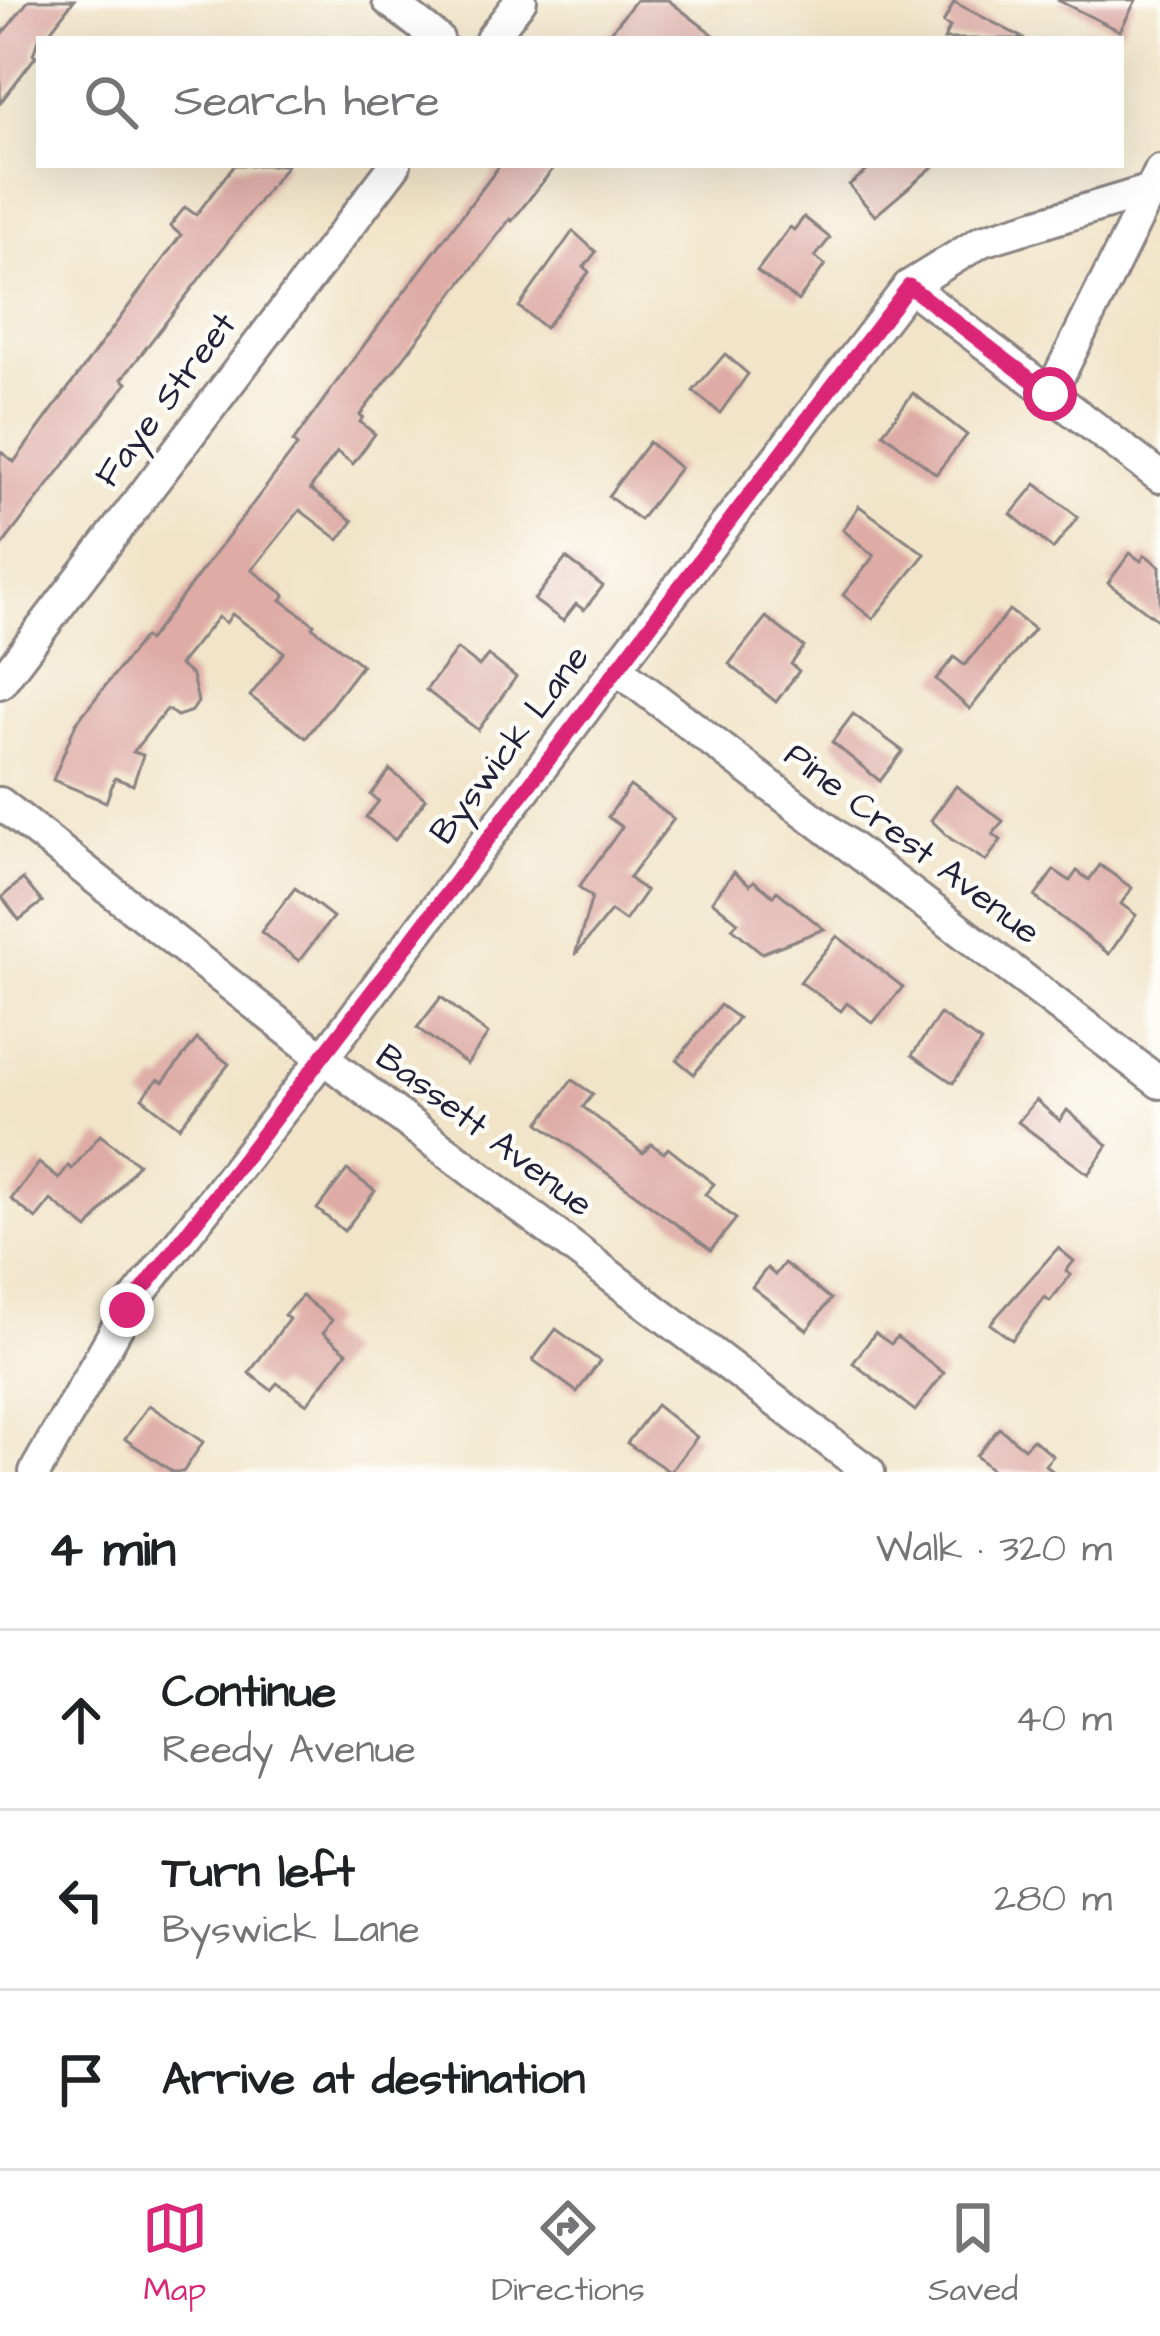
<!DOCTYPE html>
<html lang="en">
<head>
<meta charset="utf-8">
<style>
	:root { --surface:#fff; --page:#f6f6f6; --text:#202124; --muted:#757577; --line:#e0e0e0; --accent:#db2777 }
	body { margin:0; font-family:"Architects Daughter",sans-serif; background:var(--page); color:var(--text) }
	.stop { position:absolute; width:36px; height:36px; margin:-27px; border:9px solid #db2777; border-radius:50%; background:#fff }
	.stop.end { background:#db2777; border-color:#fff; box-shadow:0 3px 12px #0008 }
	.list { margin:0; padding:0; list-style:none }
	h2 { display:flex; justify-content:space-between; align-items:center; height:156px; margin:0; padding:0 48px; font-size:51px }
	h2 small { font-size:39px; font-weight:400; color:var(--muted) }
	.list li { display:grid; grid-template-columns:78px 1fr auto; gap:36px; align-items:center; box-sizing:border-box; height:180px; padding:0 48px; border-top:3px solid var(--line) }
	.list b { display:block; font-size:45px; white-space:nowrap }
	.list p { margin:0; font-size:39px; white-space:nowrap; color:var(--muted) }
	.list em { font-size:39px; font-style:normal; color:var(--muted) }
	.icon { flex:none; width:66px; height:66px; fill:none; stroke:currentColor; stroke-width:2; stroke-linecap:round; stroke-linejoin:round }
	.map { position:relative; flex:none; width:1160px; height:1472px; overflow:hidden }
	.search { position:absolute; background:var(--surface); box-shadow:0 12px 48px #0002; left:36px; right:36px; top:36px; height:132px; display:flex; align-items:center; gap:30px; box-sizing:border-box; padding:0 42px; border-radius:0px; color:var(--muted); font-size:45px }
	.sheet { height:696px; background:var(--surface) }
	nav { display:flex; justify-content:space-around; align-items:center; box-sizing:border-box; height:168px; border-top:3px solid var(--line); background:var(--surface); font-size:33px; color:var(--muted) }
	nav a { display:grid; justify-items:center; gap:6px }
	nav .on { color:var(--accent) }
	.map>svg:first-child { display:block }
</style>
</head>
<body>
<div class="map">
<svg width="1160" height="1472" viewBox="0 0 1160 1472">
	<rect width="100%" height="100%" fill="#fdfcf7"/>
	<filter id="ink" filterUnits="userSpaceOnUse"><feTurbulence type="fractalNoise" baseFrequency=".00833" numOctaves="2"/><feDisplacementMap in="SourceGraphic" scale="24" xChannelSelector="R" yChannelSelector="G"/><feConvolveMatrix kernelMatrix="1 2 1 2 8 2 1 2 1" color-interpolation-filters="sRGB"/></filter>
	<filter id="wash" filterUnits="userSpaceOnUse"><feTurbulence type="fractalNoise" baseFrequency=".004" numOctaves="4" result="noise"/><feDisplacementMap in="SourceGraphic" scale="48" xChannelSelector="R" yChannelSelector="G"/><feGaussianBlur stdDeviation="2.7" result="paint"/><feColorMatrix in="noise" values="0 0 0 0 0 0 0 0 0 0 0 0 0 0 0 0 0 1.4 0 .05"/><feComposite in="paint" operator="in"/></filter>
	<g filter="url(#wash)">
		<rect width="100%" height="100%" fill="#f1e4c8"/>
		<g id="blocks">
			<g fill="#deaba5">
				<path d="M 29,0 L 74,0 L 44,39 L 39,39 L 33,54 L 36,56 L 0,103 L 0,37 Z"/>
				<path d="M 636,0 L 668,0 L 719,39 L 605,39 Z"/>
				<path d="M 1057,0 L 1136,0 L 1120,31 Z"/>
				<path d="M 954,2 L 1025,39 L 944,39 L 950,27 L 943,23 Z"/>
				<path d="M 234,165 L 287,165 L 122,379 L 127,383 L 0,548 L 0,451 L 14,462 L 181,235 L 170,226 L 185,207 L 196,215 Z"/>
				<path d="M 500,165 L 556,165 L 512,221 L 510,219 L 360,415 L 363,417 L 360,422 L 375,434 L 353,464 L 337,452 L 310,489 L 353,521 L 339,540 L 300,510 L 252,570 L 285,595 L 281,600 L 314,624 L 312,627 L 362,665 L 306,738 L 250,696 L 284,652 L 232,614 L 226,623 L 218,617 L 179,665 L 192,675 L 198,702 L 192,711 L 177,716 L 167,709 L 133,752 L 143,755 L 133,785 L 115,778 L 106,802 L 53,780 L 76,723 L 144,637 L 148,641 L 297,446 L 293,442 L 352,361 Z"/>
				<path d="M 874,165 L 935,165 L 875,216 L 849,185 Z"/>
				<path d="M 804,217 L 830,238 L 815,257 L 825,265 L 798,301 L 757,271 L 790,227 L 794,230 Z"/>
				<path d="M 573,231 L 596,252 L 584,267 L 589,272 L 545,328 L 519,307 Z"/>
				<path d="M 725,354 L 748,374 L 720,413 L 693,391 Z"/>
				<path d="M 913,393 L 967,435 L 936,474 L 883,433 Z"/>
				<path d="M 649,442 L 680,468 L 640,520 L 608,496 Z"/>
				<path d="M 1036,484 L 1078,517 L 1053,549 L 1011,514 Z"/>
				<path d="M 859,506 L 925,554 L 873,619 L 843,595 L 874,556 L 843,530 Z"/>
				<path d="M 1130,553 L 1141,561 L 1145,555 L 1160,566 L 1160,622 L 1108,583 Z"/>
				<path d="M 566,558 L 603,586 L 584,610 L 576,604 L 563,621 L 534,600 Z"/>
				<path d="M 1009,610 L 1034,629 L 970,709 L 936,679 L 954,657 L 964,665 L 967,663 Z"/>
				<path d="M 766,617 L 804,647 L 791,664 L 799,671 L 776,702 L 729,664 Z"/>
				<path d="M 457,649 L 479,666 L 488,655 L 516,677 L 478,730 L 426,690 Z"/>
				<path d="M 853,714 L 903,751 L 880,781 L 832,742 Z"/>
				<path d="M 390,770 L 426,799 L 395,840 L 366,817 L 379,801 L 371,795 Z"/>
				<path d="M 630,786 L 674,819 L 629,878 L 646,891 L 625,921 L 611,911 L 575,955 L 592,897 L 579,887 L 622,827 L 608,817 Z"/>
				<path d="M 956,786 L 1003,821 L 993,834 L 1001,840 L 986,861 L 951,839 L 931,820 Z"/>
				<path d="M 1100,865 L 1132,888 L 1121,904 L 1136,915 L 1109,954 L 1035,897 L 1054,870 L 1070,881 L 1077,871 L 1089,880 Z"/>
				<path d="M 734,872 L 750,885 L 754,881 L 773,896 L 777,891 L 824,929 L 762,953 L 732,928 L 738,922 L 712,901 Z"/>
				<path d="M 23,879 L 42,902 L 19,920 L 2,897 Z"/>
				<path d="M 295,888 L 333,917 L 299,961 L 261,932 Z"/>
				<path d="M 837,936 L 903,987 L 873,1023 L 847,1003 L 841,1011 L 800,982 Z"/>
				<path d="M 441,997 L 488,1034 L 467,1064 L 417,1028 Z"/>
				<path d="M 720,1005 L 738,1018 L 694,1074 L 677,1060 Z"/>
				<path d="M 940,1014 L 981,1042 L 953,1083 L 912,1055 Z"/>
				<path d="M 197,1039 L 229,1064 L 179,1127 L 142,1098 L 158,1079 L 163,1082 Z"/>
				<path d="M 572,1080 L 593,1094 L 583,1107 L 643,1153 L 651,1144 L 664,1153 L 668,1148 L 714,1184 L 705,1194 L 736,1219 L 711,1250 L 539,1123 Z"/>
				<path d="M 1036,1100 L 1060,1121 L 1067,1110 L 1108,1145 L 1088,1174 L 1018,1122 Z"/>
				<path d="M 100,1135 L 138,1164 L 88,1229 L 51,1200 L 36,1219 L 11,1199 L 39,1163 L 59,1179 L 68,1166 L 72,1169 Z"/>
				<path d="M 347,1170 L 375,1191 L 344,1231 L 317,1209 Z"/>
				<path d="M 1058,1248 L 1074,1261 L 1066,1271 L 1071,1275 L 1050,1301 L 1045,1297 L 1012,1340 L 990,1324 Z"/>
				<path d="M 784,1263 L 831,1299 L 807,1330 L 752,1287 L 767,1268 L 775,1275 Z"/>
				<path d="M 302,1296 L 332,1320 L 323,1333 L 347,1352 L 307,1404 L 277,1383 L 271,1390 L 249,1373 L 289,1319 L 284,1315 Z"/>
				<path d="M 556,1329 L 600,1361 L 577,1392 L 533,1360 Z"/>
				<path d="M 875,1333 L 891,1344 L 897,1337 L 944,1373 L 915,1411 L 853,1363 Z"/>
				<path d="M 149,1405 L 203,1442 L 183,1472 L 173,1472 L 125,1439 Z"/>
				<path d="M 656,1405 L 697,1437 L 670,1472 L 627,1443 Z"/>
				<path d="M 999,1428 L 1024,1448 L 1033,1439 L 1053,1456 L 1045,1465 L 1054,1472 L 995,1472 L 976,1456 Z"/>
			</g>
		</g>
	</g>
	<g filter="url(#ink)">
		<use href="#blocks" fill-opacity="0" stroke="#8a8382" stroke-width="3"/>
		<g fill="none" stroke-linecap="round" stroke-linejoin="round">
			<g stroke="#8a8382" stroke-width="36">
				<g id="minor">
					<path d="M 388,0 L 438,39"/>
					<path d="M 491,39 L 521,0"/>
					<path d="M 909,286 L 1160,477"/>
					<path d="M 1050,394 L 1151,190"/>
					<path d="M 616,668 L 1160,1083"/>
					<path d="M 0,683 L 395,165"/>
					<path d="M 0,803 L 323,1058 L 869,1472"/>
					<path d="M 35,1472 L 127,1310 L 323,1058 L 616,668 L 909,286 L 982,241 L 1151,190 L 1160,171"/>
				</g>
			</g>
			<use href="#minor" stroke="#fff" stroke-width="30"/>
		</g>
	</g>
	<g fill="none" stroke-linecap="round" stroke-linejoin="round" filter="url(#ink)">
		<path stroke="#db2777" stroke-width="15" d="M 127,1310 C 391,971 647,627 909,286 L 1050,394"/>
	</g>
	<g text-anchor="middle" dominant-baseline="central" stroke-width="9" stroke-linejoin="round" paint-order="stroke">
		<g font-size="36" fill="#22223b" stroke="#fdfcf7">
			<text transform="translate(166 400) rotate(-53)">Faye Street</text>
			<text transform="translate(510 745) rotate(-53)">Byswick Lane</text>
			<text transform="translate(912 844) rotate(37)">Pine Crest Avenue</text>
			<text transform="translate(484 1131) rotate(37)">Bassett Avenue</text>
		</g>
	</g>
</svg>
<div class="stop" style="left:1050px;top:394px"></div>
<div class="stop end" style="left:127px;top:1310px"></div>
<div class="search"><svg class="icon" aria-label="search" viewBox="0 0 24 24"><circle cx="10" cy="10" r="6"/><path d="M15 15l6 6"/></svg>Search here</div>
</div>
<section class="sheet">
<h2>4 min<small>Walk · 320 m</small></h2>
<ul class="list">
<li><svg class="icon" aria-label="ahead" viewBox="0 0 24 24"><path d="M12 20V5M6 11l6-6 6 6"/></svg><div><b>Continue</b><p>Reedy Avenue</p></div><em>40 m</em></li>
<li><svg class="icon" aria-label="left" viewBox="0 0 24 24"><path d="M17 20v-9H6M10 6l-5 5 5 5"/></svg><div><b>Turn left</b><p>Byswick Lane</p></div><em>280 m</em></li>
<li><svg class="icon" aria-label="arrive" viewBox="0 0 24 24"><path d="M6 21V4h12l-3 4 3 4H6"/></svg><div><b>Arrive at destination</b></div></li>
</ul>
</section>
<nav>
<a class="on"><svg class="icon" aria-label="map" viewBox="0 0 24 24"><path d="M3 6l6-2 6 2 6-2v14l-6 2-6-2-6 2zM9 4v14M15 6v14"/></svg>Map</a>
<a><svg class="icon" aria-label="directions" viewBox="0 0 24 24"><path d="M12 3l9 9-9 9-9-9zM9 14v-3h6M13 9l2 2-2 2"/></svg>Directions</a>
<a><svg class="icon" aria-label="saved" viewBox="0 0 24 24"><path d="M7 4h10v16l-5-4-5 4z"/></svg>Saved</a>
</nav>
</body>
</html>
